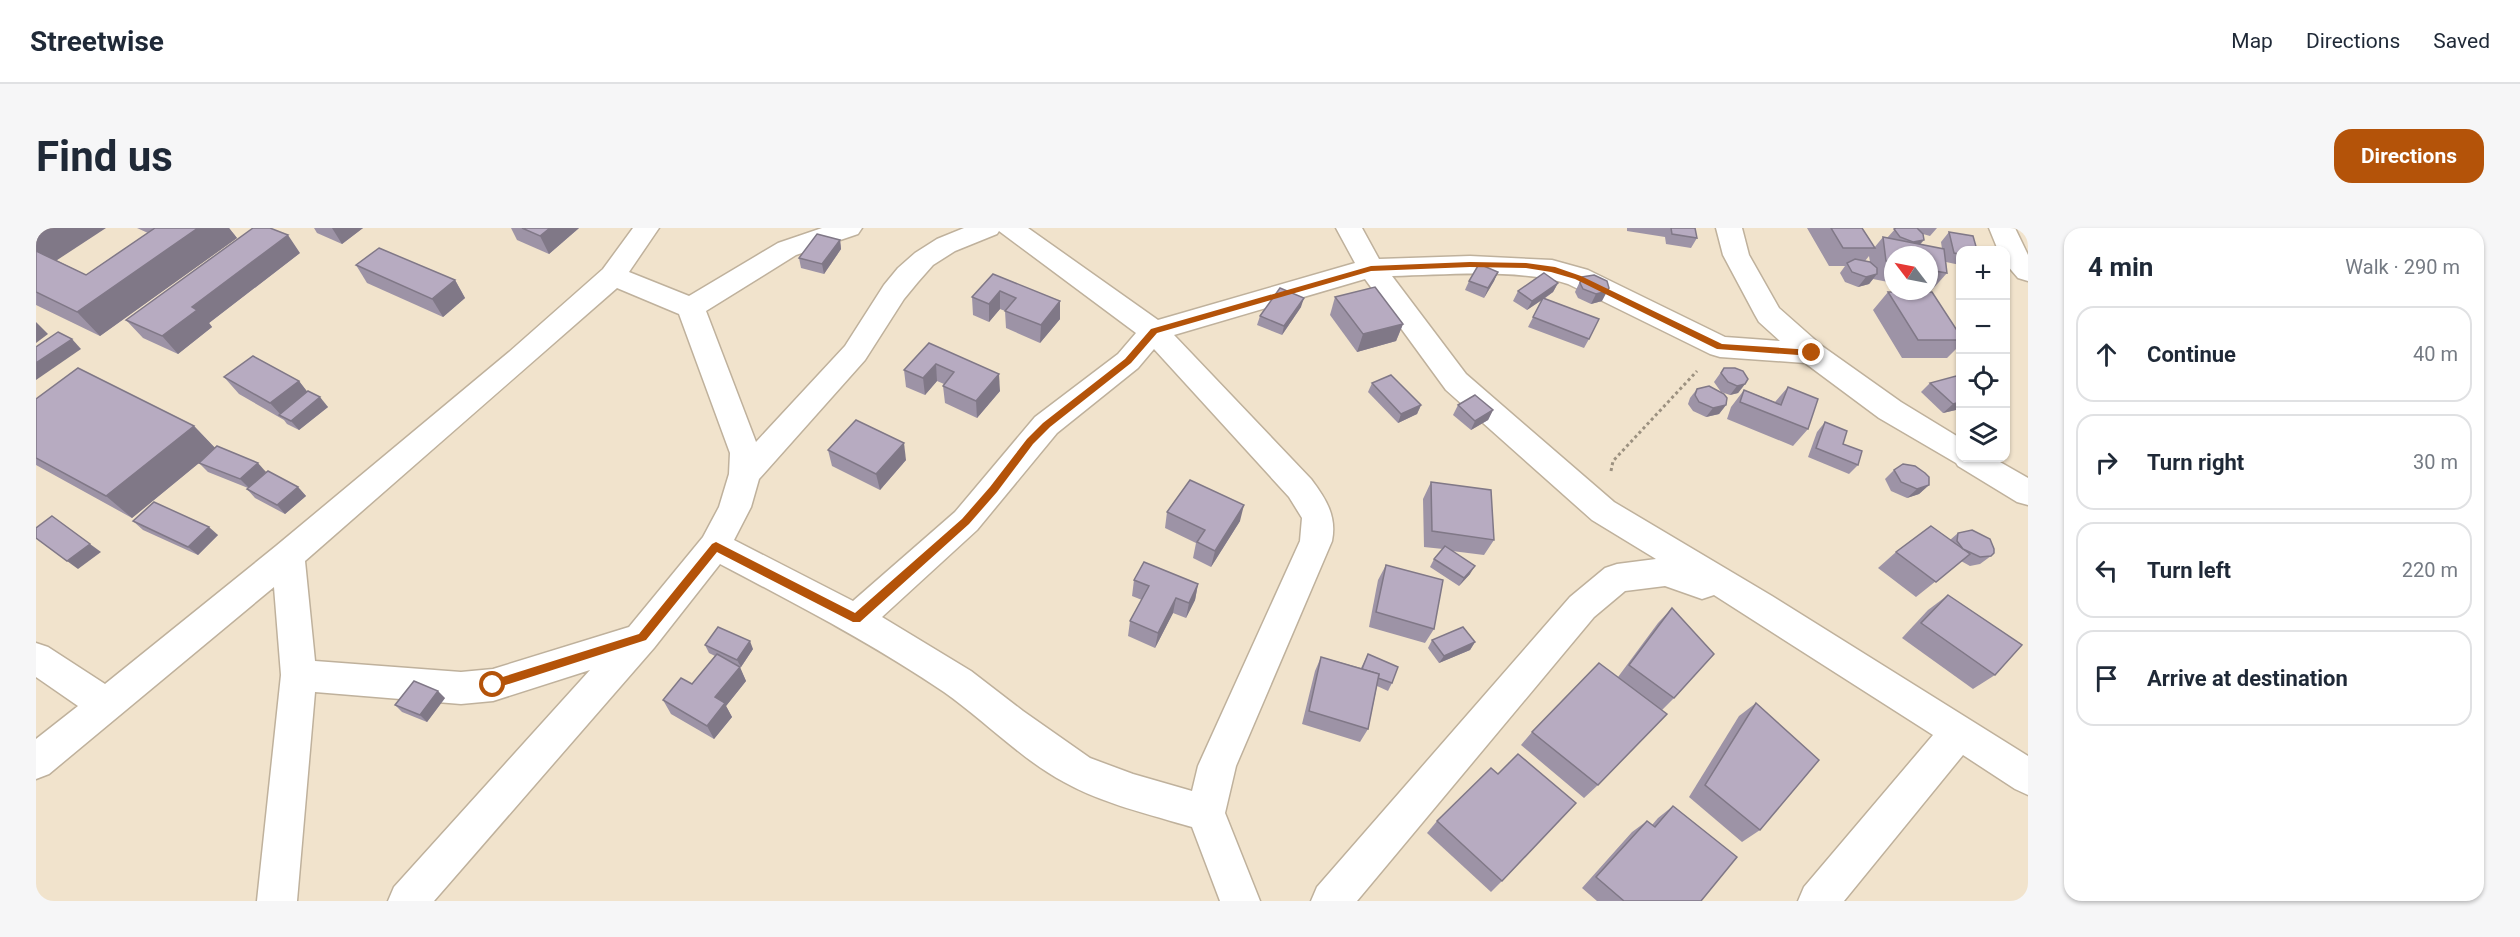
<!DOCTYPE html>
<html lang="en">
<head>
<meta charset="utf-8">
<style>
	:root { --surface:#fff; --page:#f6f6f7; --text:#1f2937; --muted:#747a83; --line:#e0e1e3; --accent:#b45309 }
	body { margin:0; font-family:Roboto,sans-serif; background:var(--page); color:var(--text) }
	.controls { position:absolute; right:18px; top:18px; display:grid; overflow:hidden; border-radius:12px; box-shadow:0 2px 4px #0004 }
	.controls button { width:54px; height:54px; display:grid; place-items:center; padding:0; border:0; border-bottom:2px solid var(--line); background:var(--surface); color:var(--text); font:30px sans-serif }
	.compass { position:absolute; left:1848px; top:18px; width:54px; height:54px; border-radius:50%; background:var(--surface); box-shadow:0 2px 4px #0004; rotate:302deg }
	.stop { position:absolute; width:18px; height:18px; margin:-14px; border:4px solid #b45309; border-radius:50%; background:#fff }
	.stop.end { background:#b45309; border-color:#fff; box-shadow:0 2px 6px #0008 }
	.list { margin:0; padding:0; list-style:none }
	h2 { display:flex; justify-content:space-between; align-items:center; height:78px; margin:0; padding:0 24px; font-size:26px }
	h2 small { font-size:20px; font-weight:400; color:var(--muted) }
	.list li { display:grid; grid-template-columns:39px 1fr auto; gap:18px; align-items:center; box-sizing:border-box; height:96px; margin:0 12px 12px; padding:0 12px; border:2px solid var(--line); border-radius:18px }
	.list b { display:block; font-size:22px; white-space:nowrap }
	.list em { font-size:20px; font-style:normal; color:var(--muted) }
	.icon { flex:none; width:33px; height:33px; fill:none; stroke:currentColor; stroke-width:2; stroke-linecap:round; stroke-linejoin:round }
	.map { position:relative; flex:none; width:1992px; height:673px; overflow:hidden; border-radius:18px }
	header { display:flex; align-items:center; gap:36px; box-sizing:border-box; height:84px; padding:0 30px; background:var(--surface); border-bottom:2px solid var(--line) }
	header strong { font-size:28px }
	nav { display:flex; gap:33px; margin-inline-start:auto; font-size:21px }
	.intro { display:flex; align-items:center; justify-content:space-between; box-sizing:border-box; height:144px; padding:0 36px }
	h1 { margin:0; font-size:42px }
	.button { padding:15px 27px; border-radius:18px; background:var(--accent); color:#fff; font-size:21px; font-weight:700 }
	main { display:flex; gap:36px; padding:0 36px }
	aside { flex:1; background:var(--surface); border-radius:18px; box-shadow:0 2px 4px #0004 }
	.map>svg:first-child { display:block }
</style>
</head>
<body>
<header>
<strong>Streetwise</strong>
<nav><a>Map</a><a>Directions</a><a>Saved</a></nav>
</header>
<div class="intro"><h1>Find us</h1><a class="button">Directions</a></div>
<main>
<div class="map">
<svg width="1992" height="673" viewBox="0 0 1992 673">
	<rect width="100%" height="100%" fill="#f1e3cc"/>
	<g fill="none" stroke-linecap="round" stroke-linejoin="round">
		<g stroke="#bfb19c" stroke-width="3">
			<g id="minor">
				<path d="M 597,0 L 623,0 L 593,44 L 653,68 L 742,15 L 786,0 L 826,0 L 822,6 L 760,27 L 670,83 L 720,214 L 809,118 L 848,57 L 862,40 L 879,25 L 901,11 L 928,0 L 992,0 L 1122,92 L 1319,35 L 1300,0 L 1326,0 L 1343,31 L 1434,28 L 1516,32 L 1552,42 L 1689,109 L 1744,113 L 1723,94 L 1719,87 L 1687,27 L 1680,0 L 1706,0 L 1713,27 L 1743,80 L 1786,118 L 1865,174 L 1924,210 L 1924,230 L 1957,230 L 1992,250 L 1992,277 L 1981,274 L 1922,238 L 1920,235 L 1843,190 L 1769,135 L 1684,129 L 1674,126 L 1532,56 C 1483,40 1408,47 1356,48 L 1430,146 L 1578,274 L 1736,368 L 1992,528 L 1992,567 L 1979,561 L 1927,527 L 1808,673 L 1762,673 L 1768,659 L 1897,507 L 1678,367 L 1666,371 L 1629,358 L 1589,363 L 1558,389 L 1321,673 L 1275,673 L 1281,659 L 1534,369 L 1569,340 L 1581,336 L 1620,331 L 1556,292 L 1410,162 L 1329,51 L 1138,107 L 1275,251 C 1290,271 1301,288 1296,313 L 1200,538 L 1189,585 L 1224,673 L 1184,673 L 1156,599 C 1115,587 1065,575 1028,554 C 985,531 948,492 908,464 C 837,416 760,376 684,336 L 618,420 L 398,673 L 352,673 L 358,659 L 554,442 L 457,473 L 425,476 L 279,464 L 261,673 L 221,673 L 245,447 L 238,359 L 13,546 L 0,551 L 0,511 L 42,478 L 0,449 L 0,415 L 12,419 L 69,456 L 240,318 L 473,124 L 567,41 ZM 963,3 L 1100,105 L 1082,126 L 999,189 L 919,284 L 817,373 L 698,312 L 715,279 L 723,251 L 829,132 L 868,71 L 882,54 L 897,37 L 919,23 L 961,6 ZM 581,60 L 643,86 L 694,225 L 693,246 L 683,279 L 667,309 L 593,399 L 457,441 L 425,444 L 279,433 L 269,333 ZM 1118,121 L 1253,269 L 1266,290 L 1264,313 L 1162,538 L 1156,563 L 1097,546 L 1054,530 L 987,483 L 935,443 L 846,389 L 941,302 L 1021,205 L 1102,140 Z"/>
				<path d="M 1953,0 L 1979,0 L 1992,27 L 1992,53 L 1982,50 L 1970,36 L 1970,22 L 1962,22 Z"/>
			</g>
		</g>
		<path stroke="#9c9180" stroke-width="3" stroke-dasharray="3 3" stroke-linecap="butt" d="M 1575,243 L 1577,233 L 1661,143"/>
		<use href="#minor" fill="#fff" fill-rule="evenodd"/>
	</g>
	<g fill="#9d93a6" fill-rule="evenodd">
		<path d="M 0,0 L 20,32 L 50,47 L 112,5 L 101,0 L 193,0 L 201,10 L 64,108 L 0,77 Z"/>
		<path d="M 278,0 L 327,0 L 306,16 L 281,5 Z"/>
		<path d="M 475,0 L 543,0 L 513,26 L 481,12 Z"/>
		<path d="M 1591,0 L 1659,0 L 1661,10 L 1655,20 L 1630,16 L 1629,9 L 1591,3 Z"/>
		<path d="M 1771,0 L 1826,0 L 1838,20 L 1847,9 L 1851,10 L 1860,0 L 1901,0 L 1894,8 L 1887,6 L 1884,16 L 1906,21 L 1905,14 L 1913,4 L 1924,22 L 1924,37 L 1910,34 L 1911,45 L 1895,63 L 1893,63 L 1893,27 L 1857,27 L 1857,55 L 1837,51 L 1833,56 L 1822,59 L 1809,54 L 1804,45 L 1809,38 L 1793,38 ZM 1833,28 L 1834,34 L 1829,33 Z"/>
		<path d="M 804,12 L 805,21 L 788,46 L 765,40 L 763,30 Z"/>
		<path d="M 264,25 L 173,95 L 176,99 L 142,126 L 107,110 L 90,92 Z"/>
		<path d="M 320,37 L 419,52 L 429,70 L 407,89 L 331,55 Z"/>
		<path d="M 1462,44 L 1458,53 L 1448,70 L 1429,62 L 1433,53 Z"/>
		<path d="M 957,46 L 1024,91 L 1004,115 L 970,100 L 969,83 L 964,81 L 953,94 L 937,87 L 936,69 Z"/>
		<path d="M 1546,49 L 1566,73 L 1555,76 L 1542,70 L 1539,64 Z"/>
		<path d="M 1522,55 L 1517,64 L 1508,71 L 1553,111 L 1548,120 L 1492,99 L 1506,72 L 1491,82 L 1477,73 L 1482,63 Z"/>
		<path d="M 1852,64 L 1924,107 L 1924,122 L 1922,119 L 1911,130 L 1866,130 L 1837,82 Z"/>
		<path d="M 1299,69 L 1367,96 L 1360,113 L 1321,124 L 1294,87 Z"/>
		<path d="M 1265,79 L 1246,107 L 1221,97 L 1224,88 Z"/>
		<path d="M 893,115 L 964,163 L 941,190 L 909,175 L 907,158 L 908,156 L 901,153 L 889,167 L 870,159 L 868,142 Z"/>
		<path d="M 1688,140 L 1709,156 L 1702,165 L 1694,167 L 1685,164 L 1678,154 Z"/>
		<path d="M 188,149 L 263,153 L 271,164 L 292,179 L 263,202 L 251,196 L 248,192 L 203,166 Z"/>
		<path d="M 1336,155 L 1385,177 L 1381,186 L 1362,195 L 1332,164 Z"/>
		<path d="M 1894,155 L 1924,181 L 1907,185 L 1885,164 Z"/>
		<path d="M 1752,159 L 1772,201 L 1757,218 L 1691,191 L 1695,179 L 1708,162 L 1739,174 Z"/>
		<path d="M 1661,161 L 1690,177 L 1683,186 L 1670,189 L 1657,183 L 1652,176 L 1654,170 Z"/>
		<path d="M 0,171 L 158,198 L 179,220 L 230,244 L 222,251 L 262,259 L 270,268 L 249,286 L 219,270 L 211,261 L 212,260 L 172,244 L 163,235 L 96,290 L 0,237 Z"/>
		<path d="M 1422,177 L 1457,182 L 1452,192 L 1435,202 L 1417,187 Z"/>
		<path d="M 1789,194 L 1807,216 L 1822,237 L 1813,246 L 1772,229 L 1781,204 Z"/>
		<path d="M 792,222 L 870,232 L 844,262 L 796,238 Z"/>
		<path d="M 1858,242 L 1893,257 L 1883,266 L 1871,270 L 1855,263 L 1849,251 Z"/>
		<path d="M 1395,254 L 1458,312 L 1448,327 L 1416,323 L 1434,346 L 1423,358 L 1394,339 L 1398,331 L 1407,321 L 1388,319 L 1387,271 Z"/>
		<path d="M 1131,284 L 1204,293 L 1175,339 L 1157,330 L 1160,315 L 1129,300 Z"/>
		<path d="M 97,293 L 182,307 L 162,327 L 107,302 Z"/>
		<path d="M 1922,305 L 1955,328 L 1944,336 L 1934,338 L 1925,333 L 1880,369 L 1842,340 L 1860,324 L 1914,312 Z"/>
		<path d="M 1350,337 L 1398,401 L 1389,415 L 1333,399 L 1342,352 Z"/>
		<path d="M 1098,352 L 1162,356 L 1159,372 L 1150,390 L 1137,385 L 1119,420 L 1092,408 L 1094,393 L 1106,372 L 1096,368 Z"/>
		<path d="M 1912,367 L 1959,447 L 1937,461 L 1866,410 L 1892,382 Z"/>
		<path d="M 1636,380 L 1638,470 L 1626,482 L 1562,557 L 1548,570 L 1485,517 L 1496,504 L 1582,449 L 1622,395 Z"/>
		<path d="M 1396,412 L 1439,414 L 1434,422 L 1403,435 L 1392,420 Z"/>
		<path d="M 669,417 L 717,421 L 705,439 L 703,438 L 710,453 L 690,478 L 696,489 L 678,511 L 635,486 L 627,472 L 656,456 L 679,428 L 673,425 Z"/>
		<path d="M 1332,426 L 1356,455 L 1352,463 L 1341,458 L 1332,501 L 1324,514 L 1266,496 L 1279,443 L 1285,429 L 1325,440 Z"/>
		<path d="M 409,470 L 391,494 L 366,484 L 359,477 Z"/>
		<path d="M 1720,475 L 1724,602 L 1706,614 L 1653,569 L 1703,488 Z"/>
		<path d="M 1637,578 L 1665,673 L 1561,673 L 1546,660 L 1596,604 L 1611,593 L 1616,597 L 1622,590 Z"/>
		<path d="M 1401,593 L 1466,653 L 1455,664 L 1391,605 Z"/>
	</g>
	<g fill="#807887">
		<path d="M 10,0 L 70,0 L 9,40 L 0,31 L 0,6 Z"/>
		<path d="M 162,0 L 193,0 L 201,10 L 64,108 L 41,84 Z"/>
		<path d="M 296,0 L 327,0 L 306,16 Z"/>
		<path d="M 514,0 L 543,0 L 513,26 L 504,8 Z"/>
		<path d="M 252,7 L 264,25 L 173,95 L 176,99 L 142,126 L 126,108 L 156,79 Z"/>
		<path d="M 804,12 L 805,21 L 788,46 L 786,36 Z"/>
		<path d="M 1888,12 L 1880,21 L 1877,14 Z"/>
		<path d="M 1462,44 L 1458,53 L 1448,70 L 1452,60 Z"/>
		<path d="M 1841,46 L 1833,56 L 1822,59 L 1830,49 Z"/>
		<path d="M 419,52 L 429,70 L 407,89 L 396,71 Z"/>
		<path d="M 1522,55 L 1517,64 L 1491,82 L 1496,73 Z"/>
		<path d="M 1573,60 L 1566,73 L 1555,76 L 1560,66 Z"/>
		<path d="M 964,63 L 964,81 L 953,94 L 953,76 Z"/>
		<path d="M 1268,70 L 1265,79 L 1246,107 L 1248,98 Z"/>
		<path d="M 1024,73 L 1024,91 L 1004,115 L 1005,97 Z"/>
		<path d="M 0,94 L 12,106 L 0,115 Z"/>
		<path d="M 1367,96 L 1360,113 L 1321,124 L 1327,106 Z"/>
		<path d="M 36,111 L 45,121 L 0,152 L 0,135 Z"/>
		<path d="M 900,136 L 901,153 L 889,167 L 887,150 Z"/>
		<path d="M 963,146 L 964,163 L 941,190 L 940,173 Z"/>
		<path d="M 263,153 L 277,171 L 245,187 L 234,175 Z"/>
		<path d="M 1709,156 L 1702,165 L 1694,167 L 1701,158 Z"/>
		<path d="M 284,169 L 292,179 L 263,202 L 255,193 Z"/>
		<path d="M 1924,174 L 1924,181 L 1907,185 L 1917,176 Z"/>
		<path d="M 1385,177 L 1381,186 L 1362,195 L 1365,186 Z"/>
		<path d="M 1690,177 L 1683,186 L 1670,189 L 1677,180 Z"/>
		<path d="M 1457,182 L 1452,192 L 1435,202 L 1439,193 Z"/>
		<path d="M 158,198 L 180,221 L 96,290 L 70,268 Z"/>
		<path d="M 868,215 L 870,232 L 844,262 L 840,246 Z"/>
		<path d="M 222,235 L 230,244 L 213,260 L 204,251 Z"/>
		<path d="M 1893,257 L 1883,266 L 1871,270 L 1881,261 Z"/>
		<path d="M 262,259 L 270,268 L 249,286 L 241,277 Z"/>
		<path d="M 1208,277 L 1204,293 L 1175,339 L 1179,323 Z"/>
		<path d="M 173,299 L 182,307 L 162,327 L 152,319 Z"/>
		<path d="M 54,316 L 65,324 L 42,341 L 31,333 Z"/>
		<path d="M 1439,338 L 1434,346 L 1423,358 L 1428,350 Z"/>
		<path d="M 1162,356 L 1159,372 L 1150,390 L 1153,375 Z"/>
		<path d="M 1140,370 L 1137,385 L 1119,420 L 1122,405 Z"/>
		<path d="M 714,413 L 717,421 L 705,439 L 701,432 Z"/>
		<path d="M 1439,414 L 1434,422 L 1403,435 L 1408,428 Z"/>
		<path d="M 704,439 L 710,453 L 690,478 L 696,489 L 678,511 L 671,498 L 679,469 Z"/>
		<path d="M 402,463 L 409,470 L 391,494 L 384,487 Z"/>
	</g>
	<g fill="#b7abc1" stroke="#807887" stroke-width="1.5">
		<path d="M 0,0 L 10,0 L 0,6 Z"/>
		<path d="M 119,0 L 162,0 L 41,84 L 0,64 L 0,23 L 50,47 Z"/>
		<path d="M 217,0 L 234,0 L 252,7 L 156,79 L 161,82 L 126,108 L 90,92 Z"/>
		<path d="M 486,0 L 514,0 L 504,8 Z"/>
		<path d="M 1635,0 L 1659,0 L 1661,10 L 1636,6 Z"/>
		<path d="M 1795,0 L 1826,0 L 1839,20 L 1807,20 Z"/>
		<path d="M 1860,0 L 1881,0 L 1887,6 L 1888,12 L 1877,14 L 1864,9 L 1858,1 Z"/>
		<path d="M 1913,4 L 1937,8 L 1941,22 L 1924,22 L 1924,26 L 1918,25 Z"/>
		<path d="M 781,6 L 804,12 L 786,36 L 763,30 Z"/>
		<path d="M 1847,9 L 1908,21 L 1911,45 L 1893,42 L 1893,27 L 1857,27 L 1857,34 L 1850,33 Z"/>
		<path d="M 343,20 L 419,52 L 396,71 L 320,37 Z"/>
		<path d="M 1819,31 L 1834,34 L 1841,40 L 1841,46 L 1830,49 L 1816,44 L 1811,35 Z"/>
		<path d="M 1443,36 L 1462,44 L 1452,60 L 1433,53 Z"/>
		<path d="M 1508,45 L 1522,55 L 1496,73 L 1482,63 Z"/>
		<path d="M 957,46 L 1024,73 L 1005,97 L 969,83 L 980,70 L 964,63 L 953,76 L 936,69 Z"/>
		<path d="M 1558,47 L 1571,53 L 1573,60 L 1571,63 L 1560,66 L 1547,61 L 1544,55 L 1546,49 Z"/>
		<path d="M 1339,59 L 1367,96 L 1327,106 L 1299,69 Z"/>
		<path d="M 1244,60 L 1268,70 L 1248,98 L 1224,88 Z"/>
		<path d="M 1852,64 L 1896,64 L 1924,107 L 1924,112 L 1882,112 Z"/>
		<path d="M 1507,70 L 1563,91 L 1553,111 L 1497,89 Z"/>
		<path d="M 22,104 L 36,111 L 0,135 L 0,119 Z"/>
		<path d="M 893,115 L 963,146 L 940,173 L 907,158 L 918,144 L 900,136 L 887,150 L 868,142 Z"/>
		<path d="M 217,128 L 263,153 L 234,175 L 188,149 Z"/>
		<path d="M 42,140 L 158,198 L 70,268 L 0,230 L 0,171 Z"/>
		<path d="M 1688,140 L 1699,140 L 1707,143 L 1712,151 L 1709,156 L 1701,158 L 1692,154 L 1685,145 Z"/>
		<path d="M 1355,147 L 1385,177 L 1365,186 L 1336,155 Z"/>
		<path d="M 1924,147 L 1924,174 L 1917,176 L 1894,155 Z"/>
		<path d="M 1673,158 L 1688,166 L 1691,170 L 1690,177 L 1677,180 L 1663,174 L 1659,167 L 1661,161 Z"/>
		<path d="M 1752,159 L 1782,171 L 1772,201 L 1704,174 L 1708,162 L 1745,177 Z"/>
		<path d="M 272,163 L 284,169 L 255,193 L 243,187 Z"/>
		<path d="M 1439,167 L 1457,182 L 1439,193 L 1422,177 Z"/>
		<path d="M 820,192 L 868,215 L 840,246 L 792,222 Z"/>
		<path d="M 1789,194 L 1811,203 L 1807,216 L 1826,223 L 1822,237 L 1780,220 Z"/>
		<path d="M 181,218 L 222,235 L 204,251 L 163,235 Z"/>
		<path d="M 1867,236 L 1879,238 L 1889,245 L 1893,249 L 1893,257 L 1881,261 L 1865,254 L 1858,242 Z"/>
		<path d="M 232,243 L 262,259 L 241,277 L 211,261 Z"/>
		<path d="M 1154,252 L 1208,277 L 1179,323 L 1161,314 L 1169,302 L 1131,284 Z"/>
		<path d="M 1395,254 L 1455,262 L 1458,312 L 1396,303 Z"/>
		<path d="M 118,274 L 173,299 L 152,319 L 97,293 Z"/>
		<path d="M 16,288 L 54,316 L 31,333 L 0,310 L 0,300 Z"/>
		<path d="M 1895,298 L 1934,326 L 1900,354 L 1860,324 Z"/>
		<path d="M 1936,302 L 1954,311 L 1958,321 L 1958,325 L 1955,328 L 1944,329 L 1927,321 L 1921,313 L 1922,305 Z"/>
		<path d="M 1409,318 L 1439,338 L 1428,350 L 1398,331 Z"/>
		<path d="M 1108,334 L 1162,356 L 1153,375 L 1140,370 L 1122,405 L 1094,393 L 1113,358 L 1098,352 Z"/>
		<path d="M 1350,337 L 1407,352 L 1398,401 L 1340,384 Z"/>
		<path d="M 1912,367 L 1986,417 L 1959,447 L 1885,395 Z"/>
		<path d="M 1636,380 L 1678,426 L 1638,470 L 1593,437 Z"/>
		<path d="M 682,399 L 714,413 L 701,432 L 669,417 Z"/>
		<path d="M 1427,399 L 1439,414 L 1408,428 L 1396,412 Z"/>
		<path d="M 681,426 L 704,439 L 679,469 L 689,475 L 671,498 L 627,472 L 645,450 L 656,456 Z"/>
		<path d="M 1332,426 L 1362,439 L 1356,455 L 1342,450 L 1343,446 L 1326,441 Z"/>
		<path d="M 1285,429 L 1343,446 L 1332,501 L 1273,483 Z"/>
		<path d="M 1563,435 L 1631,486 L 1562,557 L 1496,504 Z"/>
		<path d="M 378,453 L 402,463 L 384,487 L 359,477 Z"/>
		<path d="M 1720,475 L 1783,532 L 1724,602 L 1669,557 Z"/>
		<path d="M 1482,526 L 1540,575 L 1466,653 L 1401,593 L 1455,540 L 1462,546 Z"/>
		<path d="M 1637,578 L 1701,629 L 1665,673 L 1588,673 L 1560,649 L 1611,593 L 1619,599 Z"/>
	</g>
	<path fill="#b45309" d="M 1434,34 L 1490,35 L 1519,39 L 1545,48 L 1686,116 L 1776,122 L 1780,125 L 1776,128 L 1681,121 L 1539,51 L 1515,44 L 1490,40 L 1434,39 L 1335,43 L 1121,105 L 1095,135 L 1014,199 L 997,216 L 961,264 L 933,296 L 824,394 L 817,394 L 681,324 L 610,412 L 457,461 L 452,457 L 457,452 L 603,406 L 676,316 L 680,314 L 819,385 L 926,291 L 954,259 L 991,211 L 1007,195 L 1089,131 L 1115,101 L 1335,38 Z"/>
</svg>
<div class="controls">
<button>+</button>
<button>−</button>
<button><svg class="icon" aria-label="locate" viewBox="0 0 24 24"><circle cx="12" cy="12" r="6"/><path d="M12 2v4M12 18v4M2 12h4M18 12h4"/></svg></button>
<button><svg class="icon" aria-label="layers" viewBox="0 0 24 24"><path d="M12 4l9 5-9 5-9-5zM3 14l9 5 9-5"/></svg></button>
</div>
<svg class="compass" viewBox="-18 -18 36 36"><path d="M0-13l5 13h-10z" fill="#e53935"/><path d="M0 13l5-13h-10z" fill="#747a83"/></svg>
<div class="stop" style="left:457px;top:457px"></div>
<div class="stop end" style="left:1776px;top:125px"></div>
</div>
<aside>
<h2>4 min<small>Walk · 290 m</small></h2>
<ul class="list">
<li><svg class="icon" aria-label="ahead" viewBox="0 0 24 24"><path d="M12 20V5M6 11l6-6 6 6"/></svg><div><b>Continue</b></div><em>40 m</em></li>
<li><svg class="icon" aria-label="right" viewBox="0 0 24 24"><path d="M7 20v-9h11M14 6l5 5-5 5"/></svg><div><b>Turn right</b></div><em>30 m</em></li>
<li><svg class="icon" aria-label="left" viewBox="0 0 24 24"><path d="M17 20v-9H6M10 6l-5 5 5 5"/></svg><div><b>Turn left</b></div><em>220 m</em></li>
<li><svg class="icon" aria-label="arrive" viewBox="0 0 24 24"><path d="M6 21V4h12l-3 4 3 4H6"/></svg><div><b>Arrive at destination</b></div></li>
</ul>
</aside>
</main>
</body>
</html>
